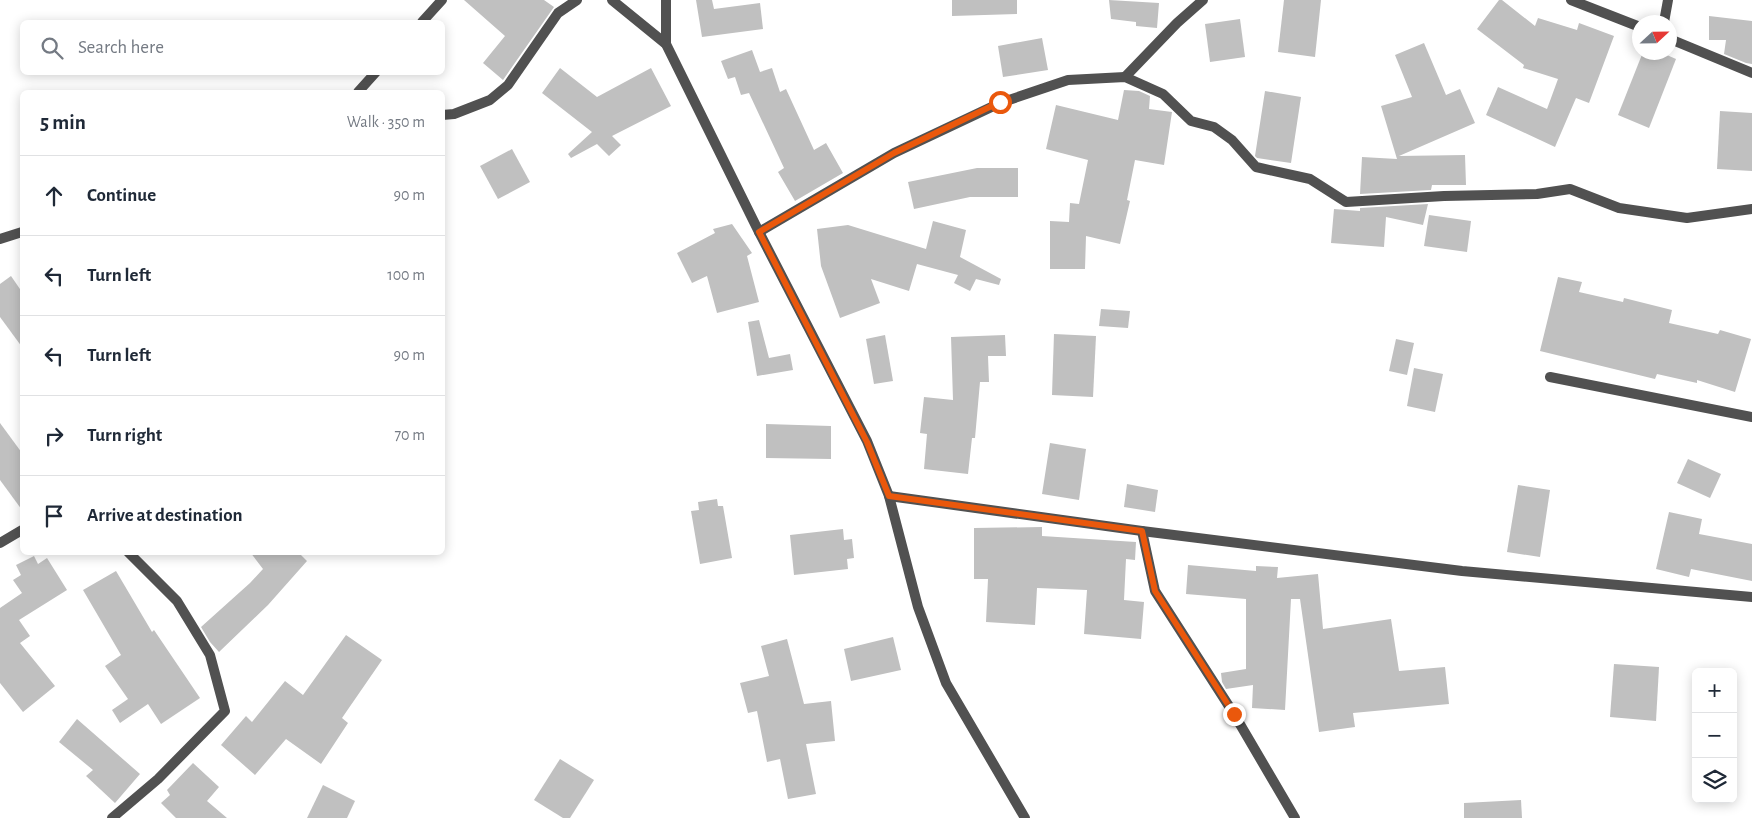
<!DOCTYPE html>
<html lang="en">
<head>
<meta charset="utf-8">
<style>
	:root { --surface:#fff; --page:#f6f6f7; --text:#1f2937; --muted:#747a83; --line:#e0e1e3 }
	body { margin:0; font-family:"Alegreya Sans",sans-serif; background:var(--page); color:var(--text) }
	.controls { position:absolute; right:15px; bottom:15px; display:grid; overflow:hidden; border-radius:8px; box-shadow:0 2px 12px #0003 }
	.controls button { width:45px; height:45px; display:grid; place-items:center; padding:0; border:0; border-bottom:1px solid var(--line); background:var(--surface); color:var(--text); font:25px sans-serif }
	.compass { position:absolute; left:1632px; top:15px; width:45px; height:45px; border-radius:50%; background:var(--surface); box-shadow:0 2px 12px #0003; rotate:68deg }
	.stop { position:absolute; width:15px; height:15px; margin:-11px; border:4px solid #ea580c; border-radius:50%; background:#fff }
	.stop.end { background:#ea580c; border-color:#fff; box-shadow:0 1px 5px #0008 }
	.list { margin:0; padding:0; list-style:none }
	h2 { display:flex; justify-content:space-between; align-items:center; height:65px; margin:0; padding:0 20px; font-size:21px }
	h2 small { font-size:16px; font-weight:400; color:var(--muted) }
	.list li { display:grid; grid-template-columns:32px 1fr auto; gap:15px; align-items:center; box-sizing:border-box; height:80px; padding:0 20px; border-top:1px solid var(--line) }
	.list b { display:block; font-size:19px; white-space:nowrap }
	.list em { font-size:16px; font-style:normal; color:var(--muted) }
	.icon { flex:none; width:28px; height:28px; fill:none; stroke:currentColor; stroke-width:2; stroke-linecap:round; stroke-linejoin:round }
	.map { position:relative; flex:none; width:1752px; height:818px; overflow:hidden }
	.search { position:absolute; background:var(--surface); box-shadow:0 2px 12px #0003; left:20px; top:20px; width:425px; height:55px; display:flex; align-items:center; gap:12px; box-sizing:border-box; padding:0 18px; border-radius:8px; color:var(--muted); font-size:19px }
	.panel { position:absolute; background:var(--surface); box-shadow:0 2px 12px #0003; left:20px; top:90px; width:425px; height:465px; border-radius:8px }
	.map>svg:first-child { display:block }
</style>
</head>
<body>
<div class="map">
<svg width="1752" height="818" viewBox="0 0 1752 818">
	<rect width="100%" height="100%" fill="#fff"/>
	<g fill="#c0c0c0">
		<path d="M 464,0 L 544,0 L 554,7 L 503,80 L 483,63 L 505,36 Z"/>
		<path d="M 696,0 L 712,0 L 714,9 L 760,3 L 763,29 L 702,37 Z"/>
		<path d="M 952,0 L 1017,0 L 1017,14 L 952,16 Z"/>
		<path d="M 1109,0 L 1159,3 L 1157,28 L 1136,26 L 1136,22 L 1111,19 Z"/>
		<path d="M 1284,0 L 1321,0 L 1315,57 L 1278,52 Z"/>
		<path d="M 1499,0 L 1502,0 L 1535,26 L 1538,18 L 1577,30 L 1579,23 L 1614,36 L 1589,103 L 1576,98 L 1555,147 L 1486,115 L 1498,87 L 1547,109 L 1558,79 L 1523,68 L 1524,65 L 1477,29 Z"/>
		<path d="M 1709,16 L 1752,21 L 1752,64 L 1746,63 L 1724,54 L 1726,40 L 1709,40 Z"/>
		<path d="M 1240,19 L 1245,57 L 1210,62 L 1205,24 Z"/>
		<path d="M 1042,38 L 1048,70 L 1003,77 L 998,46 Z"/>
		<path d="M 1424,43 L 1446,95 L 1460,89 L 1475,123 L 1399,156 L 1465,155 L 1466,185 L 1432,185 L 1431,190 L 1360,194 L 1362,157 L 1397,159 L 1381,106 L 1412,97 L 1395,55 Z"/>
		<path d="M 752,50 L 760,72 L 772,68 L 780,92 L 786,89 L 814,150 L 826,143 L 843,173 L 795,201 L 778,172 L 784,168 L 749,93 L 741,95 L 735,77 L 728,79 L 721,61 Z"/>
		<path d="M 1643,52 L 1660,52 L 1676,59 L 1649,128 L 1618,115 Z"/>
		<path d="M 560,68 L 597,97 L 651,68 L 671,106 L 612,136 L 621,145 L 609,156 L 597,144 L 571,158 L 568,154 L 592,132 L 542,93 Z"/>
		<path d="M 1124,90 L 1139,91 L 1150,96 L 1149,109 L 1172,112 L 1164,165 L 1135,160 L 1127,200 L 1130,201 L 1120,244 L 1086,236 L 1085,269 L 1050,269 L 1050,221 L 1069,222 L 1070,203 L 1079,204 L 1088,160 L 1046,149 L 1056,105 L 1118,120 Z"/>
		<path d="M 1265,91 L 1301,97 L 1291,163 L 1257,158 L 1255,156 Z"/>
		<path d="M 1720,111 L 1752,113 L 1752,171 L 1717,169 Z"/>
		<path d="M 512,149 L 530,182 L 498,199 L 480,166 Z"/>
		<path d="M 977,168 L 1018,168 L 1018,197 L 970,197 L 914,209 L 908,182 Z"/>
		<path d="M 1428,204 L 1423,225 L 1386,217 L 1384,247 L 1331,243 L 1334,209 L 1360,211 L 1360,208 Z"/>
		<path d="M 1429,215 L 1471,221 L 1467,252 L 1424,246 Z"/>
		<path d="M 933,221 L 966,230 L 960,257 L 1001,279 L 999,285 L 976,279 L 970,291 L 954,283 L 958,275 L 917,264 L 909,291 L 871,279 L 880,303 L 840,318 L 821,266 L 817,229 L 848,225 L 926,249 Z"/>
		<path d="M 732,224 L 752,253 L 747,256 L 759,302 L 717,313 L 707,276 L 692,283 L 677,253 L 715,233 L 713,229 Z"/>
		<path d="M 11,276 L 22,292 L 22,347 L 0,317 L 0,284 Z"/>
		<path d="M 1558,277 L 1582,282 L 1579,292 L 1623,302 L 1624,298 L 1672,310 L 1669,323 L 1718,334 L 1720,330 L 1751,339 L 1735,392 L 1697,380 L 1697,383 L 1657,374 L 1655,379 L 1540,351 Z"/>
		<path d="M 1101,309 L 1130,311 L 1128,328 L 1099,326 Z"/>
		<path d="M 759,320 L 769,358 L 790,354 L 793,370 L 757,376 L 748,322 Z"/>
		<path d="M 1054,334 L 1096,336 L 1093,397 L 1052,395 Z"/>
		<path d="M 885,335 L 893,381 L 874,384 L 866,339 Z"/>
		<path d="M 1005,335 L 1006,356 L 988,356 L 989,382 L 980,382 L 975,438 L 972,438 L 968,474 L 924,469 L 927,434 L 920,433 L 924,397 L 953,400 L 951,337 Z"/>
		<path d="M 1396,339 L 1414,343 L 1407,375 L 1389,371 Z"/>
		<path d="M 1414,368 L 1443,374 L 1435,412 L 1407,406 Z"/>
		<path d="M 0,423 L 22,453 L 22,510 L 0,480 Z"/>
		<path d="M 766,424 L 831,426 L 831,459 L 766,458 Z"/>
		<path d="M 1050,443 L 1086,449 L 1079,500 L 1042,494 Z"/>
		<path d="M 1688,459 L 1721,474 L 1710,498 L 1677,483 Z"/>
		<path d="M 1127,484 L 1158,490 L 1155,512 L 1124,507 Z"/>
		<path d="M 1518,485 L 1550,490 L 1540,557 L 1507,552 Z"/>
		<path d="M 717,499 L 718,506 L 723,506 L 732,558 L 700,564 L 691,511 L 699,510 L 698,502 Z"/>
		<path d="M 1669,512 L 1702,519 L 1699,534 L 1752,544 L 1752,581 L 1691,569 L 1689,577 L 1656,569 Z"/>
		<path d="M 1042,527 L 1042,536 L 1136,542 L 1135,560 L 1126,559 L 1124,600 L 1144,602 L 1141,639 L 1084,634 L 1087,590 L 1037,588 L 1035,625 L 986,622 L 988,579 L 974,579 L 974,528 Z"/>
		<path d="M 843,529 L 844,540 L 852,539 L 854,558 L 847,559 L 848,569 L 794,575 L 790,535 Z"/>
		<path d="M 250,552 L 298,552 L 307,561 L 268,605 L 219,652 L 210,642 L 201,627 L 250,583 L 263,569 Z"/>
		<path d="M 34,556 L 38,564 L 47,558 L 67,590 L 19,620 L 30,636 L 20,643 L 55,686 L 23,712 L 0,683 L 0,608 L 22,593 L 13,580 L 21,575 L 16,565 Z"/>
		<path d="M 1188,565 L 1256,571 L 1256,566 L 1278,567 L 1277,578 L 1318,574 L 1323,629 L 1391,619 L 1399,671 L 1445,667 L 1449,704 L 1353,713 L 1355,727 L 1319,732 L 1300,599 L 1291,599 L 1285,710 L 1252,708 L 1253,685 L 1226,689 L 1222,682 L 1221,673 L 1246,669 L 1246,599 L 1186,594 Z"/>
		<path d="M 116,571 L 152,632 L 154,630 L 200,698 L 161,724 L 148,704 L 120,723 L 112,710 L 128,699 L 105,666 L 121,655 L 83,590 Z"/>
		<path d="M 346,635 L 382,660 L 342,718 L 348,723 L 321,764 L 286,739 L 255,775 L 221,745 L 246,716 L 252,722 L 285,681 L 303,695 Z"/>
		<path d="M 893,637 L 901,670 L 851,681 L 844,649 Z"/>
		<path d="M 787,639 L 804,704 L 831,701 L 835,741 L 806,744 L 816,794 L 788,799 L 780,759 L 767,762 L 757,711 L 748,713 L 740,683 L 769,676 L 761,646 Z"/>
		<path d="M 1614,664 L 1659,667 L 1656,721 L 1610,717 Z"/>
		<path d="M 77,719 L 140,774 L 115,803 L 86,776 L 93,770 L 59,742 Z"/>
		<path d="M 560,759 L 594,780 L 570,818 L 563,818 L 534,800 Z"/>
		<path d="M 193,763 L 219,787 L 207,801 L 227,818 L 176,818 L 161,803 L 170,795 L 167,790 Z"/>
		<path d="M 323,785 L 355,801 L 347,818 L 307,818 Z"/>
		<path d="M 1521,800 L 1522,818 L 1464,818 L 1464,803 Z"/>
	</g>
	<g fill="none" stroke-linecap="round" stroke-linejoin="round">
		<g stroke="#515151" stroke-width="10">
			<path d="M 612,0 L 666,44 L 759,232 L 867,441 L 889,496 L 918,607 L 946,683 L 1025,818"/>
			<path d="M 666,0 L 666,44"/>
			<path d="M 1571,0 L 1640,27"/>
			<path d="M 422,22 L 442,0"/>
			<path d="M 1664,22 L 1668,0"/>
			<path d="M 1670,39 L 1752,73"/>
			<path d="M 1125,77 L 1177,23 L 1203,0"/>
			<path d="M 358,92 L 376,72"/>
			<path d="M 442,115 L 454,114 L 490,100 L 508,85 L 558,13 L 577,0"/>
			<path d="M 759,232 L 894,153 L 1000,103 L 1068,80 L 1125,77 L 1163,94 L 1191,121 L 1214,127 L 1232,140 L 1256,167 L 1310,179 L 1346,202 L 1444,196 L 1537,194 L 1570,189 L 1619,208 L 1687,218 L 1752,209"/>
			<path d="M 0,239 L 22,232"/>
			<path d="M 1550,377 L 1752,417"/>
			<path d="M 889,496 L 1142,531 L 1462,571 L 1752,597"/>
			<path d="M 1142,531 L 1155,591 L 1234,714 L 1295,818"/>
			<path d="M 0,543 L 22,530"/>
			<path d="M 112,818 L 158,779 L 225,711 L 210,655 L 177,601 L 128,552"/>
		</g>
	</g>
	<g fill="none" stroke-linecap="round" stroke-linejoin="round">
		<path stroke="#ea580c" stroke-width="6" d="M 1000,102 L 894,153 L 759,232 L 867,442 L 889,496 L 1142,531 L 1155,591 L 1234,714"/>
	</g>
</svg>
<div class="controls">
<button>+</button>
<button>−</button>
<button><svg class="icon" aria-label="layers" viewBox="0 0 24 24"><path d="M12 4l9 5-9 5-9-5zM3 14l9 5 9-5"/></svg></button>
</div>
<svg class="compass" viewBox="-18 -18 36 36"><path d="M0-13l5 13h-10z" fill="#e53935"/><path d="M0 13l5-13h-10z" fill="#747a83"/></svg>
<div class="stop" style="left:1000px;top:102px"></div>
<div class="stop end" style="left:1234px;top:714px"></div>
<div class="search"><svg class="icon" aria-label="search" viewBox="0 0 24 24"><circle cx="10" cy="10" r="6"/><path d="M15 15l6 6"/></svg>Search here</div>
<section class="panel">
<h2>5 min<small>Walk · 350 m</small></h2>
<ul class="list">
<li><svg class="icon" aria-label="ahead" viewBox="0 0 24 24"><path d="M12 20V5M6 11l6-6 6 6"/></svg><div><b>Continue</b></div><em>90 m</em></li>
<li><svg class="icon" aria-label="left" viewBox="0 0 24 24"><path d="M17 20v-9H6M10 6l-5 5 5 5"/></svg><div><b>Turn left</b></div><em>100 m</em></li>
<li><svg class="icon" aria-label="left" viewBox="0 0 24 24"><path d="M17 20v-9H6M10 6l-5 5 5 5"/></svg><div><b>Turn left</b></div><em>90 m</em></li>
<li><svg class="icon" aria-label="right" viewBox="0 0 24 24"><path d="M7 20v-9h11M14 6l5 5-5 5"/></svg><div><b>Turn right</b></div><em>70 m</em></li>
<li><svg class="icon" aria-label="arrive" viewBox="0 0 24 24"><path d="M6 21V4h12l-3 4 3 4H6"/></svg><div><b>Arrive at destination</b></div></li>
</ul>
</section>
</div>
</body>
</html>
